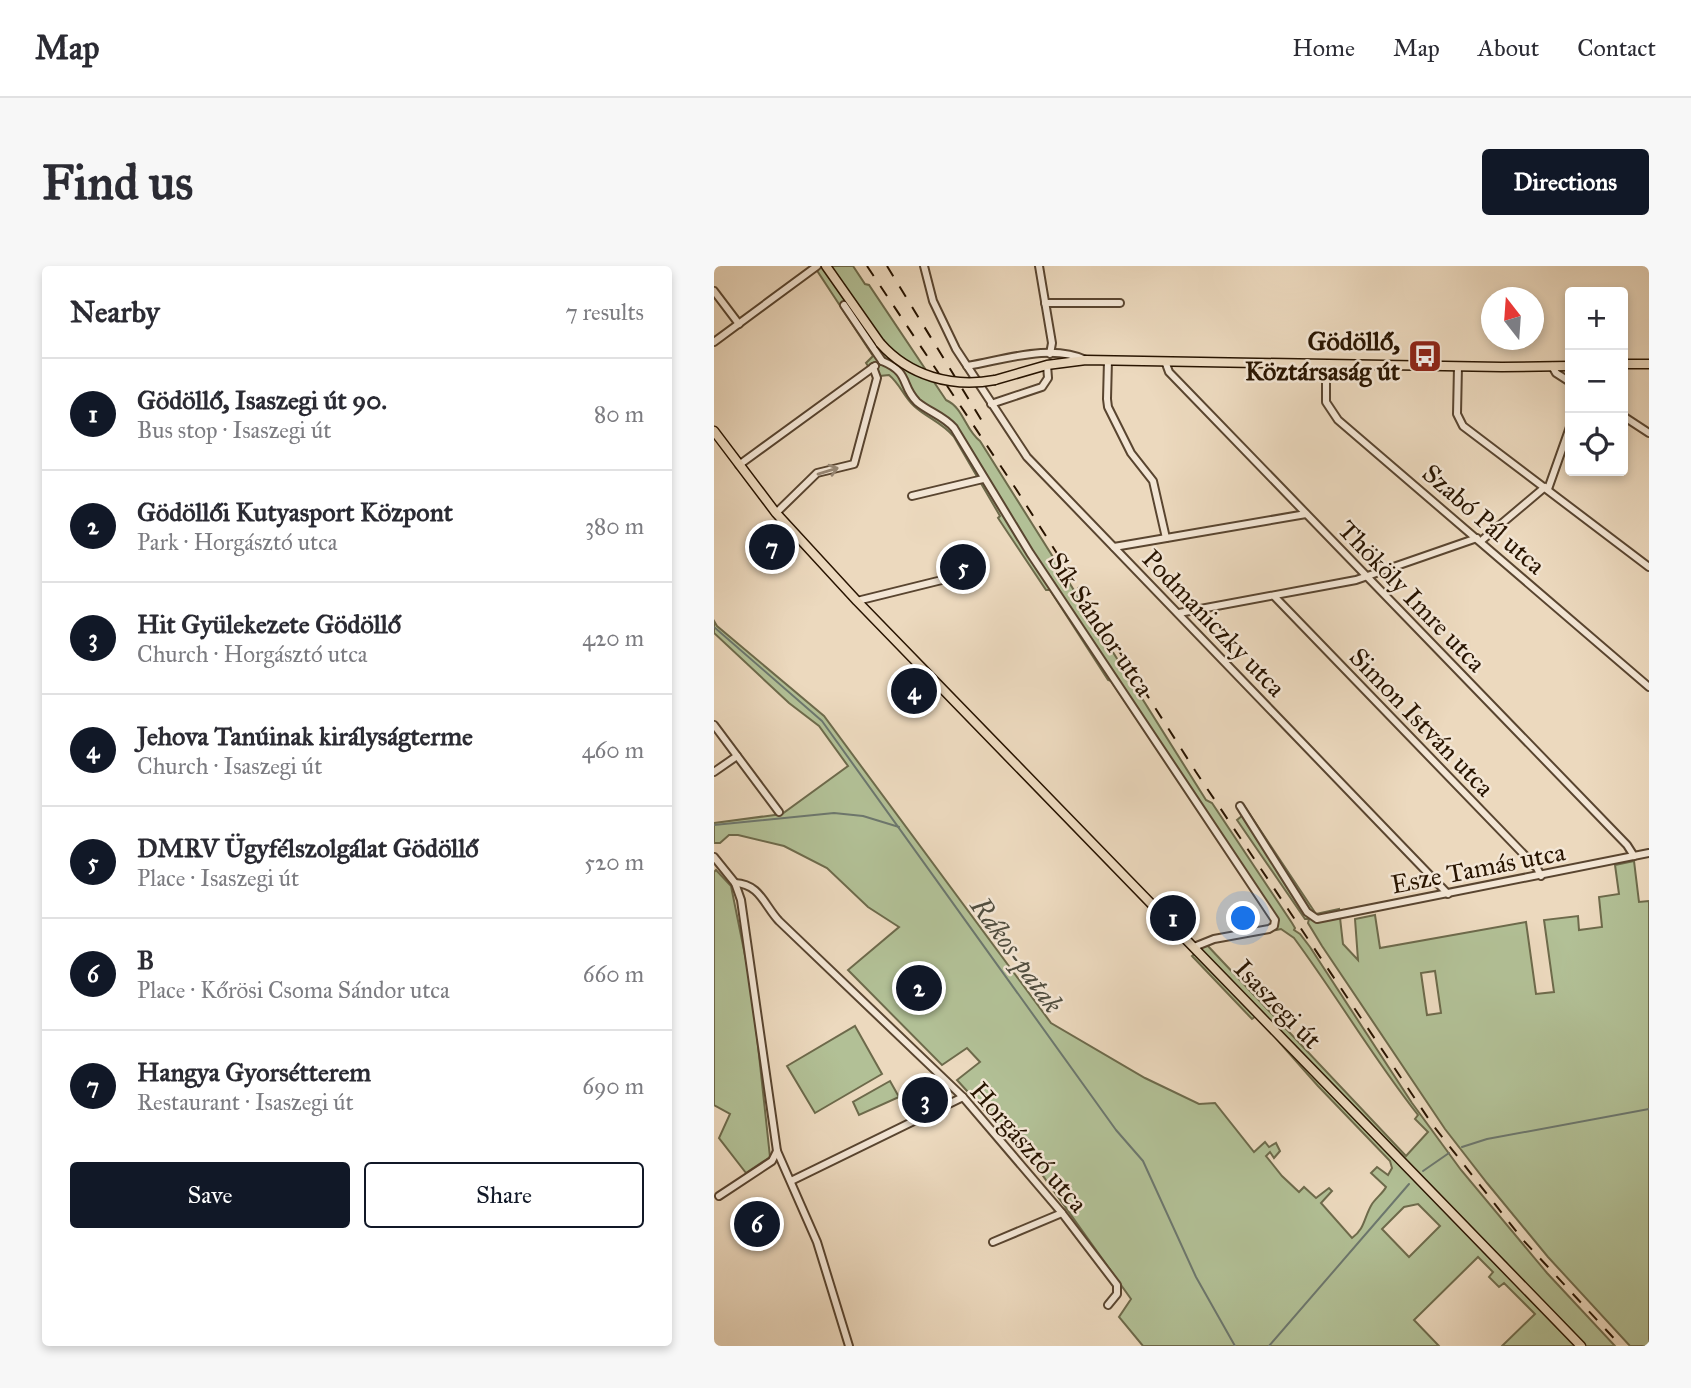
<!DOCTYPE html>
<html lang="en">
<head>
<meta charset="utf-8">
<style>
	:root { --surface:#fff; --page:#f7f7f7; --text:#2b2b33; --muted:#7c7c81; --line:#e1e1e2; --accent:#111827 }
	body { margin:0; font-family:"IM FELL Great Primer",serif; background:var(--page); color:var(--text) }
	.controls { position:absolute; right:21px; top:21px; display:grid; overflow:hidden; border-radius:7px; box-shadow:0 4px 10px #0003 }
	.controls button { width:63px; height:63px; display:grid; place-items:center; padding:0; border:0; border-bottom:2px solid var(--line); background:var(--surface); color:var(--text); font:35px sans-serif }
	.compass { position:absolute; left:767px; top:21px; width:63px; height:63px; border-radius:50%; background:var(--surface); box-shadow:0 4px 10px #0003; rotate:343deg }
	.you { position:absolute; left:530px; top:653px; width:24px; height:24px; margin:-18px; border:5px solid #fff; border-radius:50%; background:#1a73e8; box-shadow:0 0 0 10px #1a73e833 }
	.badge { display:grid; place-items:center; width:46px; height:46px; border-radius:50%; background:var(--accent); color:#fff; font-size:23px; font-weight:700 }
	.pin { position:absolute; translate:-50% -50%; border:4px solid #fff; box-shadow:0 2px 7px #0006 }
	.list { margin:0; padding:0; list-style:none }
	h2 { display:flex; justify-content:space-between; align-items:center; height:91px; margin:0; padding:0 28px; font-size:30px }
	h2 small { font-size:23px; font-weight:400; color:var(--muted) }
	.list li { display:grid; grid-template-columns:46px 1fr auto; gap:21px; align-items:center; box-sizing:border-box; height:112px; padding:0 28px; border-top:2px solid var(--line) }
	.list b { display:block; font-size:26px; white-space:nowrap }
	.list p { margin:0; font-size:23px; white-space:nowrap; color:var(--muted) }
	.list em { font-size:23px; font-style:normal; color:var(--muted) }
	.actions { display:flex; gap:14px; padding:21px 28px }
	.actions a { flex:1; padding:16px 0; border:2px solid var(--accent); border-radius:7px; text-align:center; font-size:24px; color:var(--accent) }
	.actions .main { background:var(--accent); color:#fff }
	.icon { flex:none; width:38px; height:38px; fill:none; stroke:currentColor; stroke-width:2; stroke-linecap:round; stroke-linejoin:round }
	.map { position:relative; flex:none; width:935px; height:1080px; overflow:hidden; border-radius:7px }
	header { display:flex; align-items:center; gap:42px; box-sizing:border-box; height:98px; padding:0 35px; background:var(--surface); border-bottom:2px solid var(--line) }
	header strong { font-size:33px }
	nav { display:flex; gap:38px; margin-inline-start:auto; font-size:24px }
	.intro { display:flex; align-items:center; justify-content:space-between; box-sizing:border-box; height:168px; padding:0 42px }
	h1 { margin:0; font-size:49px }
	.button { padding:18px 32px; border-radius:7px; background:var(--accent); color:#fff; font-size:24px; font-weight:700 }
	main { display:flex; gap:42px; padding:0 42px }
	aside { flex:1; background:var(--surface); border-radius:7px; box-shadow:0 4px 10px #0003 }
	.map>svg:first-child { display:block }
</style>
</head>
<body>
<header>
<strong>Map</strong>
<nav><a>Home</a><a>Map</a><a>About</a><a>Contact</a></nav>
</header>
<div class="intro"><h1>Find us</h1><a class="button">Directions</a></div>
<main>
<aside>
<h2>Nearby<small>7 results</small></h2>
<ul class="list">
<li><span class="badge">1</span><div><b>Gödöllő, Isaszegi út 90.</b><p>Bus stop · Isaszegi út</p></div><em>80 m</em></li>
<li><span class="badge">2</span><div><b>Gödöllői Kutyasport Központ</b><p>Park · Horgásztó utca</p></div><em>380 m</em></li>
<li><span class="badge">3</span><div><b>Hit Gyülekezete Gödöllő</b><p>Church · Horgásztó utca</p></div><em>420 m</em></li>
<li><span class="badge">4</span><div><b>Jehova Tanúinak királyságterme</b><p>Church · Isaszegi út</p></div><em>460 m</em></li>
<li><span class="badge">5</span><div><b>DMRV Ügyfélszolgálat Gödöllő</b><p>Place · Isaszegi út</p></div><em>520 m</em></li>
<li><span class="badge">6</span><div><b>B</b><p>Place · Kőrösi Csoma Sándor utca</p></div><em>660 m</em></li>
<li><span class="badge">7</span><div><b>Hangya Gyorsétterem</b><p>Restaurant · Isaszegi út</p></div><em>690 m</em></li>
</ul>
<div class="actions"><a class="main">Save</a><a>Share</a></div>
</aside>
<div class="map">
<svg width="935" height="1080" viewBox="0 0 935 1080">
	<rect width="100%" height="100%" fill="#ecd9be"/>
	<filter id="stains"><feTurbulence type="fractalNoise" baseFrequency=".00286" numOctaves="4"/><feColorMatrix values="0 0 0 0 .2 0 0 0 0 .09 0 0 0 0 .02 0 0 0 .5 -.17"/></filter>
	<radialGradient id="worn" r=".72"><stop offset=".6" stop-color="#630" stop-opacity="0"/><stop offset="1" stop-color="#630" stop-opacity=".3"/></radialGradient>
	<g fill="#b2c096" stroke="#6d6a4b" stroke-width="2" fill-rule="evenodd">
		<path d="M 100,0 L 139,0 L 151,18 L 155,19 L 232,134 C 250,142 251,164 266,175 L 492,534 L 498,537 L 578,657 L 581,662 L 580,664 L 586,668 L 596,681 L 698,837 L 747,904 L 833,1007 L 901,1080 L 788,1080 L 821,1048 L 790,1017 L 785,1021 L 775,1011 L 779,1006 L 764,991 L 700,1054 L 725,1080 L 429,1080 L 405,1051 L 417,1033 L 324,903 L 243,814 L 266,796 L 253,782 L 228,799 L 134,704 L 185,661 L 154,641 L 113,602 L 70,580 L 24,569 L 15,569 L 6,577 L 0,577 L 0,557 L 68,548 L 134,500 L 105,460 L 75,437 L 0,367 L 0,355 L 3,360 L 110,450 L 337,757 L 431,812 L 485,838 L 501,837 L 540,886 L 551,876 L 555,881 L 562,877 L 566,885 L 560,892 L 556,886 L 552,890 L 568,910 L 585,926 L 590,921 L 602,932 L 615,922 L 618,925 L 607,937 L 638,972 C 651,963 650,951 658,938 C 662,932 669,927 672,921 L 657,907 L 663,901 L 674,909 L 678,902 L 676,895 L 604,820 L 542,750 L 538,753 L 478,690 L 492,678 L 692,890 L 714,866 L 701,853 L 704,849 C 659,792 623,730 580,672 L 567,663 L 562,664 L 556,650 L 397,415 L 394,414 L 336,324 L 332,324 L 284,252 L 286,250 L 240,171 C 229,157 213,152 200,140 C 190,131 186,118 175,109 L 166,110 L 165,117 L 152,97 L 159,90 ZM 704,938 L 726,960 L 695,991 L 668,963 L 690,941 Z"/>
		<path d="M 529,538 L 602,648 L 625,643 L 629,678 L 644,694 L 641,653 L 661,649 L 666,682 L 812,656 L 822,728 L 840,726 L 830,654 L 864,650 L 865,664 L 888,661 L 885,631 L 905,628 L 901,599 L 920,595 L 925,636 L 935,635 L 935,1080 L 916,1080 L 834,991 L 773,917 L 731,863 L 608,680 L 594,657 L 595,653 L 591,653 L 523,554 L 529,549 L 525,540 ZM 721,705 L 727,747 L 713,749 L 707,707 Z"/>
		<path d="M 2,604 L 17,620 L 38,724 L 56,891 L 32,907 L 5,872 L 16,848 L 0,839 L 0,606 Z"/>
		<path d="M 141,760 L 168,808 L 101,847 L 73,800 Z"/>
		<path d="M 176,815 L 185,831 L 145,849 L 139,836 Z"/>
	</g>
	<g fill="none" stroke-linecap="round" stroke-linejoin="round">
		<g stroke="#6c776e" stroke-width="2">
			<path d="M 0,361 L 108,455 L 402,864 L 429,895 L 482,1011 L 521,1080"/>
			<path d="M 0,559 L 120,547 L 149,550 L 185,561"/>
			<path d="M 748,881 L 773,873 L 935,843"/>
			<path d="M 709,905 L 735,887"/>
			<path d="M 555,1080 L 695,918"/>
		</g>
		<g stroke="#594530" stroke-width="10">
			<g id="minor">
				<path d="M 210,0 L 219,35 L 242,83 L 313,191 L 734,628"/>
				<path d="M 325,0 L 338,77 L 336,88"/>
				<path d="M 0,25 L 25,58"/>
				<path d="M 331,37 L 406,37"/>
				<path d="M 130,39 L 168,95"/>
				<path d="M 0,76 L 103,0"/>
				<path d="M 394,94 L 393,133 L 394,141 L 417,187 L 439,215 L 452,272"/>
				<path d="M 168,95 C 197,107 186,119 203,136 C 215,146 230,150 240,162 L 316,287 L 561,654 L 560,660 L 555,663 L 500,673 L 480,681"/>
				<path d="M 451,95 L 455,106 L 913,579 L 920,590"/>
				<path d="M 612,98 L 612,136 L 624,154 L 935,421"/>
				<path d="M 253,100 C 290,94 337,77 372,94"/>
				<path d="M 744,100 L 743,148 L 749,160 L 935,301"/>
				<path d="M 838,100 L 842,107 L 856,116"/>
				<path d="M 277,138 L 328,121 L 334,112 L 333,99"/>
				<path d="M 909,150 L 935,167"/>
				<path d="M 25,199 L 161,100"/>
				<path d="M 834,223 L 856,161"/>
				<path d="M 198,230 L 269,213"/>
				<path d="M 62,247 L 103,207 L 140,198 L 163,112 L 159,101"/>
				<path d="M 767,275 L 831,221"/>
				<path d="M 400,281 L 592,248"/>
				<path d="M 560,330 L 823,602 L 827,610"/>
				<path d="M 143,335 L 240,311"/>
				<path d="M 465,347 L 642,314 L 763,272"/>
				<path d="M 0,459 L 65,546"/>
				<path d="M 0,506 L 23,490"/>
				<path d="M 526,540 L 593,646 L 603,653 L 935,587"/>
				<path d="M 0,591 L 21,617 L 27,634 L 63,885 L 103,976 L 135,1080"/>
				<path d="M 21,617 C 46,618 50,639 65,655 L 249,831 L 348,947 L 403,1019 L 403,1028 L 394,1039"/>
				<path d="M 77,915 L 249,831"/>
				<path d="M 5,930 L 58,895 L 63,885"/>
				<path d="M 279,976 L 348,947"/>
			</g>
		</g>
		<g stroke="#281400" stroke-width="11">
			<g id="major">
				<path d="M 112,0 L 166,77"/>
				<path d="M 909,98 L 935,98"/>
				<path d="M 281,114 L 333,99 L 372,94 L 788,101 L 856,100"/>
				<path d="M 0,165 L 62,247 L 143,335 L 867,1080"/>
			</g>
		</g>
		<use href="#minor" stroke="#f3e6d5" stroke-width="6"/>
		<use href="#major" stroke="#ecd9be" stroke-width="8"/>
		<g stroke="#281400" stroke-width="2" stroke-dasharray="12 12" stroke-linecap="butt">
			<path d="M 153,0 L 302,223 L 482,506 L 718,858 L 809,974 L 907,1080"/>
			<path d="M 173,0 L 268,155"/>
		</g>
		<g stroke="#281400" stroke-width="11" stroke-linecap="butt">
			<path id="major-bridge" d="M 166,77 C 195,110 238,122 281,114"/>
		</g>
		<use href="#major-bridge" stroke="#ecd9be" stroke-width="8"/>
	</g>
	<defs><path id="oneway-shaft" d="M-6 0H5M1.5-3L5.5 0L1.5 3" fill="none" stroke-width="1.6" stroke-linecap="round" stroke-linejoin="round" transform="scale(1.75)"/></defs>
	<use stroke="#988875" href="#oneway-shaft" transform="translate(114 205) rotate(-17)"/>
	<defs>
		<g id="bus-square" transform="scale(1.75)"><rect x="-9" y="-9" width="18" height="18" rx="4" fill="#8f2418" stroke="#f3e6d5"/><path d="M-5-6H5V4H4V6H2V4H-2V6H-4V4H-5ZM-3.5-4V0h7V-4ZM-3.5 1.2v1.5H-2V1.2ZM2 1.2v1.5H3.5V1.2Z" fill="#fff"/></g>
	</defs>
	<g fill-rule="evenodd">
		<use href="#bus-square" x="711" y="90"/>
	</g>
	<g text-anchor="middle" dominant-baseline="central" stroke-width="5" stroke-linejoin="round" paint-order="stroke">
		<g font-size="26" font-weight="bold" fill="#281400" stroke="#f3e6d5" text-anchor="end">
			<text x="686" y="75">Gödöllő,<tspan x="686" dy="30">Köztársaság út</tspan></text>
		</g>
		<g font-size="26" fill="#281400" stroke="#f3e6d5">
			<text transform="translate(770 253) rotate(41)">Szabó Pál utca</text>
			<text transform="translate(698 330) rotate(46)">Thököly Imre utca</text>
			<text transform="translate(500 357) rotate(46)">Podmaniczky utca</text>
			<text transform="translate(387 358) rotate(56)">Sík Sándor utca</text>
			<text transform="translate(708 456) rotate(46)">Simon István utca</text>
			<text transform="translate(764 602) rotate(-11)">Esze Tamás utca</text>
			<text transform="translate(564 738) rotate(46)">Isaszegi út</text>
			<text transform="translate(315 881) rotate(49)">Horgásztó utca</text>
		</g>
		<g font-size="28" font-style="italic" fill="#504e40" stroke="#f3e6d5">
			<text transform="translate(303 689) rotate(54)">Rákos-patak</text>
		</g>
	</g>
	<rect width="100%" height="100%" filter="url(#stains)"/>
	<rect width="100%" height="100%" fill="url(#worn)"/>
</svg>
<div class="controls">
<button>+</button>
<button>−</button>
<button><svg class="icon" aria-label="locate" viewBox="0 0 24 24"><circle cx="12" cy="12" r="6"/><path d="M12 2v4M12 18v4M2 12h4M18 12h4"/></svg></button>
</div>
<svg class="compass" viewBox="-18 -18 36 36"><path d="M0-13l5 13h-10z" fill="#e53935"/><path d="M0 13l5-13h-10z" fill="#7c7c81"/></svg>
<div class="you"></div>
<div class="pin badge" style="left:459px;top:652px">1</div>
<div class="pin badge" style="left:205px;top:722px">2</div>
<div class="pin badge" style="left:211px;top:834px">3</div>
<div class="pin badge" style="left:200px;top:425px">4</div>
<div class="pin badge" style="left:249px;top:301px">5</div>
<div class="pin badge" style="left:43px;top:958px">6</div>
<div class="pin badge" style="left:58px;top:281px">7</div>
</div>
</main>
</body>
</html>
